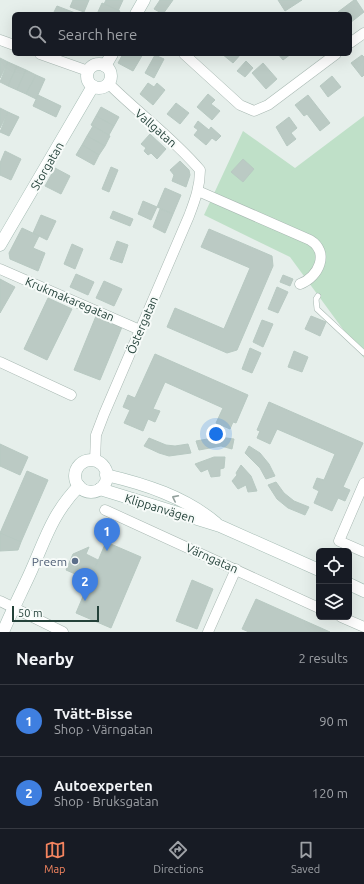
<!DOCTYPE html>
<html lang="en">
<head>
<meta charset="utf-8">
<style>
	:root { --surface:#171b24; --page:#20242c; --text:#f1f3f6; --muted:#9ea1a6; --line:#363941; --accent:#f4845f }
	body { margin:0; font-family:Ubuntu,sans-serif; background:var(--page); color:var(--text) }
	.controls { position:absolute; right:12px; bottom:12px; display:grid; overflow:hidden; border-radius:6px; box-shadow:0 4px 16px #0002 }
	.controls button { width:36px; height:36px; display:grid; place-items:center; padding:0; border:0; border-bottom:1px solid var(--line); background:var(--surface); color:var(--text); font:20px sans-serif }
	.scale { position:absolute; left:12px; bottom:10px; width:87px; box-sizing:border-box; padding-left:4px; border:2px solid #24423a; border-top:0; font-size:11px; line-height:14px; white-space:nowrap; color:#24423a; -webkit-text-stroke:3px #f7fbf9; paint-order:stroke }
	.you { position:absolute; left:216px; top:434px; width:14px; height:14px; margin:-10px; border:3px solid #fff; border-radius:50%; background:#1a73e8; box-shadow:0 0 0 6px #1a73e833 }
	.badge { display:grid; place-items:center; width:26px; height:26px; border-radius:50%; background:var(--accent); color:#fff; font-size:13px; font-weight:700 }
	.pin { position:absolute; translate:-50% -33px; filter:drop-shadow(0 1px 2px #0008) }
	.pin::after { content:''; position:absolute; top:21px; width:14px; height:12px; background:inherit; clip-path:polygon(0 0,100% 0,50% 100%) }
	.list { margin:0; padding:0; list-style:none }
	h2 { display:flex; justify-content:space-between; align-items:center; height:52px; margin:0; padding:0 16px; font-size:17px }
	h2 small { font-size:13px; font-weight:400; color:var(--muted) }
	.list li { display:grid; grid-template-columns:26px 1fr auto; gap:12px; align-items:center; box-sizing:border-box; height:72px; padding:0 16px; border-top:1px solid var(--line) }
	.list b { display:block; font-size:15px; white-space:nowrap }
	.list p { margin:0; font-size:13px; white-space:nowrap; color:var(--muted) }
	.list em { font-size:13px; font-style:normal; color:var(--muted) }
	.icon { flex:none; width:22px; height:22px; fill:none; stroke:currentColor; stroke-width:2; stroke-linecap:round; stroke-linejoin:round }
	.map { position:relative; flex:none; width:364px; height:632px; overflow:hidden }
	.search { position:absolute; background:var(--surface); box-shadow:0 4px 16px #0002; left:12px; right:12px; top:12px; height:44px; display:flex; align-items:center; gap:10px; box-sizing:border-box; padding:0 14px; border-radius:6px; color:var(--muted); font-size:15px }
	.sheet { height:196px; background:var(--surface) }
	nav { display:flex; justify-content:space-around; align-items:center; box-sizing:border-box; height:56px; border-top:1px solid var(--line); background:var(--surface); font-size:11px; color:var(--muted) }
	nav a { display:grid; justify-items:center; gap:2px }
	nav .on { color:var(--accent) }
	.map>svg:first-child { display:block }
</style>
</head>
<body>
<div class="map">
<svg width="364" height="632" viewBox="0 0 364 632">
	<rect width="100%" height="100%" fill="#e6efeb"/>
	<path fill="#bfe0c8" d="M 364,116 L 364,358 L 290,257 L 204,215 L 243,131 L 295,168 Z"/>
	<g fill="#bbcac4" stroke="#b8c9c2">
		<path d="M 73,0 L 89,0 L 84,12 L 70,7 Z"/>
		<path d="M 106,0 L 123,0 L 118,11 L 104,4 Z"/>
		<path d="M 160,0 L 173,0 L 163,14 L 154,9 Z"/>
		<path d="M 278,0 L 302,0 L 285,11 Z"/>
		<path d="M 354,0 L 356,0 L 364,12 L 350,23 L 350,14 L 339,14 L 338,12 Z"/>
		<path d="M 102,3 L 120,11 L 118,14 L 97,14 Z"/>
		<path d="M 57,6 L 78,14 L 53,14 Z"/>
		<path d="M 123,54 L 143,54 L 133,71 L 118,63 Z"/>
		<path d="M 222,54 L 241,54 L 233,63 Z"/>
		<path d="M 278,54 L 291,54 L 283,60 Z"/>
		<path d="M 155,55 L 164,59 L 154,78 L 145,73 Z"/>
		<path d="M 362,55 L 364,57 L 364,75 L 362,77 L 351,63 Z"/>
		<path d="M 0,58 L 8,62 L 0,78 Z"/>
		<path d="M 246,61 L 253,68 L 245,77 L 237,71 Z"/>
		<path d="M 8,62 L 17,66 L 8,86 L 0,82 Z"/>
		<path d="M 263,63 L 277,79 L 266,89 L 252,73 Z"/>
		<path d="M 17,66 L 26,70 L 17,90 L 8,86 Z"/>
		<path d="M 26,70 L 36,75 L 26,94 L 17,90 Z"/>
		<path d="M 36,75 L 45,79 L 36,99 L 26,94 Z"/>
		<path d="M 332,76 L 341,87 L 328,97 L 320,86 Z"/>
		<path d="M 148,83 L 154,87 L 157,83 L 165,90 L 153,105 L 140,94 Z"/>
		<path d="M 208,94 L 215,100 L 211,104 L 220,111 L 212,120 L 197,107 Z"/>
		<path d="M 38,95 L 61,106 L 56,117 L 33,106 Z"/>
		<path d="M 308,95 L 330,123 L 320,131 L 307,114 L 304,116 L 295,105 Z"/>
		<path d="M 176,103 L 189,113 L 180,124 L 167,114 Z"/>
		<path d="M 101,107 L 119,117 L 114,126 L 96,116 Z"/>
		<path d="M 0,108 L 8,112 L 0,128 Z"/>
		<path d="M 8,112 L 19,117 L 9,136 L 0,132 Z"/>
		<path d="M 96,116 L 114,126 L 109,135 L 91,125 Z"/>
		<path d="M 289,117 L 297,128 L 291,133 L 296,139 L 287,146 L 276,127 Z"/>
		<path d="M 198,121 L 209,130 L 211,127 L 221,136 L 216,141 L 212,138 L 206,145 L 194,135 L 198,130 L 194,127 Z"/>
		<path d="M 93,126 L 110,136 L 105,146 L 87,136 Z"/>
		<path d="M 150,134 L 166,149 L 157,159 L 151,153 L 148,155 L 144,151 L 146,148 L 141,144 Z"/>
		<path d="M 87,136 L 105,146 L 99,155 L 82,145 Z"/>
		<path d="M 82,145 L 99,155 L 94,165 L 76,155 Z"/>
		<path d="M 5,151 L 21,159 L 11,180 L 0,175 L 0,163 Z"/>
		<path d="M 243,159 L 254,169 L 243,182 L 231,172 Z"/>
		<path d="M 180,161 L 189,170 L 190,175 L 186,187 L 172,181 L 174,175 L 170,170 Z"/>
		<path d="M 111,167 L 118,170 L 109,192 L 102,189 Z"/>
		<path d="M 55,168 L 70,176 L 61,194 L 45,186 Z"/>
		<path d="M 165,188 L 181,195 L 173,214 L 157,207 Z"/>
		<path d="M 143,201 L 157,207 L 151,220 L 138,214 Z"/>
		<path d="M 160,209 L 173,214 L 165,233 L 153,227 Z"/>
		<path d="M 113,211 L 133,219 L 130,226 L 110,218 Z"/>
		<path d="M 41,215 L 56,221 L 47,240 L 33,233 Z"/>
		<path d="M 22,228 L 39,236 L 33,248 L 45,253 L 38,271 L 10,259 L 9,253 Z"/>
		<path d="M 209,229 L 272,256 L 273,266 L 237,350 L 227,353 L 167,327 L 175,308 L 224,329 L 250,268 L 201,247 Z"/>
		<path d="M 117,241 L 128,245 L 122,263 L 110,259 Z"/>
		<path d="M 72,244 L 83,249 L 75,269 L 64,264 Z"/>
		<path d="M 76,274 L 94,282 L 88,295 L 70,287 Z"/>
		<path d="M 283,275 L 293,279 L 290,286 L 280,282 Z"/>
		<path d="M 0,279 L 15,287 L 0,313 Z"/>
		<path d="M 104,281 L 122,289 L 114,306 L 96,298 Z"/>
		<path d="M 277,287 L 288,292 L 278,313 L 268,309 Z"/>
		<path d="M 48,298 L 72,309 L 47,360 L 24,349 Z"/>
		<path d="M 96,316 L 122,327 L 100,380 L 74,370 Z"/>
		<path d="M 311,316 L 326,322 L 320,336 L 305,329 Z"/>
		<path d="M 262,320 L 273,324 L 263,347 L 253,342 Z"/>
		<path d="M 250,348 L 261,353 L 252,373 L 242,369 Z"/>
		<path d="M 294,351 L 308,357 L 302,372 L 288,367 Z"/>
		<path d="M 155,354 L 248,395 L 236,423 L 233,422 L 230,429 L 216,423 L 223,408 L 165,382 L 153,409 L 160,411 L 155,422 L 148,419 L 143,431 L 124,423 L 130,410 L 123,407 L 128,395 L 135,398 Z"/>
		<path d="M 269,402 L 363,443 L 343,487 L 350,490 L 345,501 L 338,498 L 332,511 L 314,503 L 319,491 L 313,488 L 317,478 L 324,480 L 335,454 L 277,429 L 270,444 L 257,438 L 260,431 L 257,430 Z"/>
		<path d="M 219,437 L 234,439 L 232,449 L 221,446 L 199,450 L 196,441 Z"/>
		<path d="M 149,438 L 166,445 L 175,446 L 188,444 L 191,453 L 169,456 L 159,453 L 144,446 Z"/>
		<path d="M 0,444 L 28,457 L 20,475 L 0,466 Z"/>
		<path d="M 249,446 L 260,453 L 269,464 L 275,476 L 266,479 L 260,468 L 245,453 Z"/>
		<path d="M 214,457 L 225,457 L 224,468 L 220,469 L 220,476 L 211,477 L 208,469 L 201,472 L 195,464 Z"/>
		<path d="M 241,465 L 251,476 L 257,491 L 248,492 L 246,485 L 238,489 L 232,481 L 237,475 L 236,473 Z"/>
		<path d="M 27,471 L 48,480 L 21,542 L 0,533 Z"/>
		<path d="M 276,482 L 284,493 L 294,501 L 309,507 L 305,515 L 288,508 L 277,499 L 268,485 Z"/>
		<path d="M 0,533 L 21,542 L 18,550 L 0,551 Z"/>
		<path d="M 106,542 L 141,557 L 111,628 L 76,613 Z"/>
		<path d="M 89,547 L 86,554 L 98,560 L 89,580 L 66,570 L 73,554 Z"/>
		<path d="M 192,580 L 213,589 L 197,629 L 176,621 Z"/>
		<path d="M 256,599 L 330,632 L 249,632 L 242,629 Z"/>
	</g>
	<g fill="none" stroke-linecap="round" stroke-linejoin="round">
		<g stroke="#a8b8b2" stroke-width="6">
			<path id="lane" d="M 318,296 L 316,299 L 317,309 L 364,353"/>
		</g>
		<g stroke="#a8b8b2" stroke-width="11">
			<g id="street">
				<path d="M 0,40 L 14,45"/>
				<path d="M 350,43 L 364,33"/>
				<path d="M 40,54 L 88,71"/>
				<path d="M 184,54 L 240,105 L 254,111 L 268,105 L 336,54"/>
				<path d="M 198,191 L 310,240 C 330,252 319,277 300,284"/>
				<path d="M 0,269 L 140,330"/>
				<path d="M 0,362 L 71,395"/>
				<path d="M 95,461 L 96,435 L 104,414 L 189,216 C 195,200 200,187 200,170 C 173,138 138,113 108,83"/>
				<path d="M 364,483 L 339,541 L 364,552"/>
				<path d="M 105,510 L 319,608"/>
				<path d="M 0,601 L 63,632"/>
				<path d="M 341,617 L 364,627"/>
				<path d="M 208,632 L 236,569"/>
			</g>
		</g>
		<g stroke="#a4bbb3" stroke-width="13">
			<g id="secondary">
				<path d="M 136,14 L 144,0"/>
				<circle cx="99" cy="76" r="12"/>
				<path d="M 105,66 L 112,54"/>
				<path d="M 0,245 L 93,86"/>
				<circle cx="91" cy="476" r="16"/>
				<path d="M 106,475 C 145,484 185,497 216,523"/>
				<path d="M 100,489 L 220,526 L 319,570"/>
				<path d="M 349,584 L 364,591"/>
				<path d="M 3,632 C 10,615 18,599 26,582 C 44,545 49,517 79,486"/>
			</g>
		</g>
		<use href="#lane" stroke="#fff" stroke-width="5"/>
		<use href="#street" stroke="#fff" stroke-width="10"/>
		<use href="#secondary" stroke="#fff" stroke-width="12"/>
	</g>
	<defs><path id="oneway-chevron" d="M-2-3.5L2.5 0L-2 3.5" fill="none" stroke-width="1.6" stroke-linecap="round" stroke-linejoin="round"/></defs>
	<use stroke="#92a09c" href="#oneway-chevron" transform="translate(175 498) rotate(-153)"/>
	<circle fill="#5c6f8a" stroke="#f7fbf9" stroke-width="1.5" cx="75" cy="561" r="4"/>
	<g text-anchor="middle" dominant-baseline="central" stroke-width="4" stroke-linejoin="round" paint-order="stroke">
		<g font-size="12" fill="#24423a" stroke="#f7fbf9">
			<text transform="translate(156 128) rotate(41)">Vallgatan</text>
			<text transform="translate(47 166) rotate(-60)">Storgatan</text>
			<text transform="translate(70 299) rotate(23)">Krukmakaregatan</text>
			<text transform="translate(142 325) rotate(-67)">Östergatan</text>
			<text transform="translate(160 508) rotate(17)">Klippanvägen</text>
			<text transform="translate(212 558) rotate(24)">Värngatan</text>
		</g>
		<g font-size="12" fill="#4e5e75" stroke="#f7fbf9" text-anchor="end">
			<text x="67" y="561">Preem</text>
		</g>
	</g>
</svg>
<div class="controls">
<button><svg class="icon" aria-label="locate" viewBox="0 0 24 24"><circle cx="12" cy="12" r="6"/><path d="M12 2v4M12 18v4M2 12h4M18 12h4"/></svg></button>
<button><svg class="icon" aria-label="layers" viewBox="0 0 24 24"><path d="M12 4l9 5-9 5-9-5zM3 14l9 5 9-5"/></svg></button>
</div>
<div class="scale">50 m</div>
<div class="you"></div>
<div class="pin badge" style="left:107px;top:551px;background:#3f7fe0">1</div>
<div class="pin badge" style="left:85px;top:601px;background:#3f7fe0">2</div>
<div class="search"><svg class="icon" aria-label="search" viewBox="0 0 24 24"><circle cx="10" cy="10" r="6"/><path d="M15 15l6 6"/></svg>Search here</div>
</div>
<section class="sheet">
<h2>Nearby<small>2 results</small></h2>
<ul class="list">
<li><span class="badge" style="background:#3f7fe0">1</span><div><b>Tvätt-Bisse</b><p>Shop · Värngatan</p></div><em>90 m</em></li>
<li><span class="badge" style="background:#3f7fe0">2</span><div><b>Autoexperten</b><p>Shop · Bruksgatan</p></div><em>120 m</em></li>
</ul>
</section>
<nav>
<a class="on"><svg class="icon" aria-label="map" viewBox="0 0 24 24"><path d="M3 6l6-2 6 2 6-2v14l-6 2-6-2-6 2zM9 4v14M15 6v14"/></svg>Map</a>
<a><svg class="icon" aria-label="directions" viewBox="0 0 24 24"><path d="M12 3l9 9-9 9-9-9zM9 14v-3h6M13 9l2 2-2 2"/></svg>Directions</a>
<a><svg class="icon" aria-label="saved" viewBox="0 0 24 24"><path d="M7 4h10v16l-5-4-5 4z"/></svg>Saved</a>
</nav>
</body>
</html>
